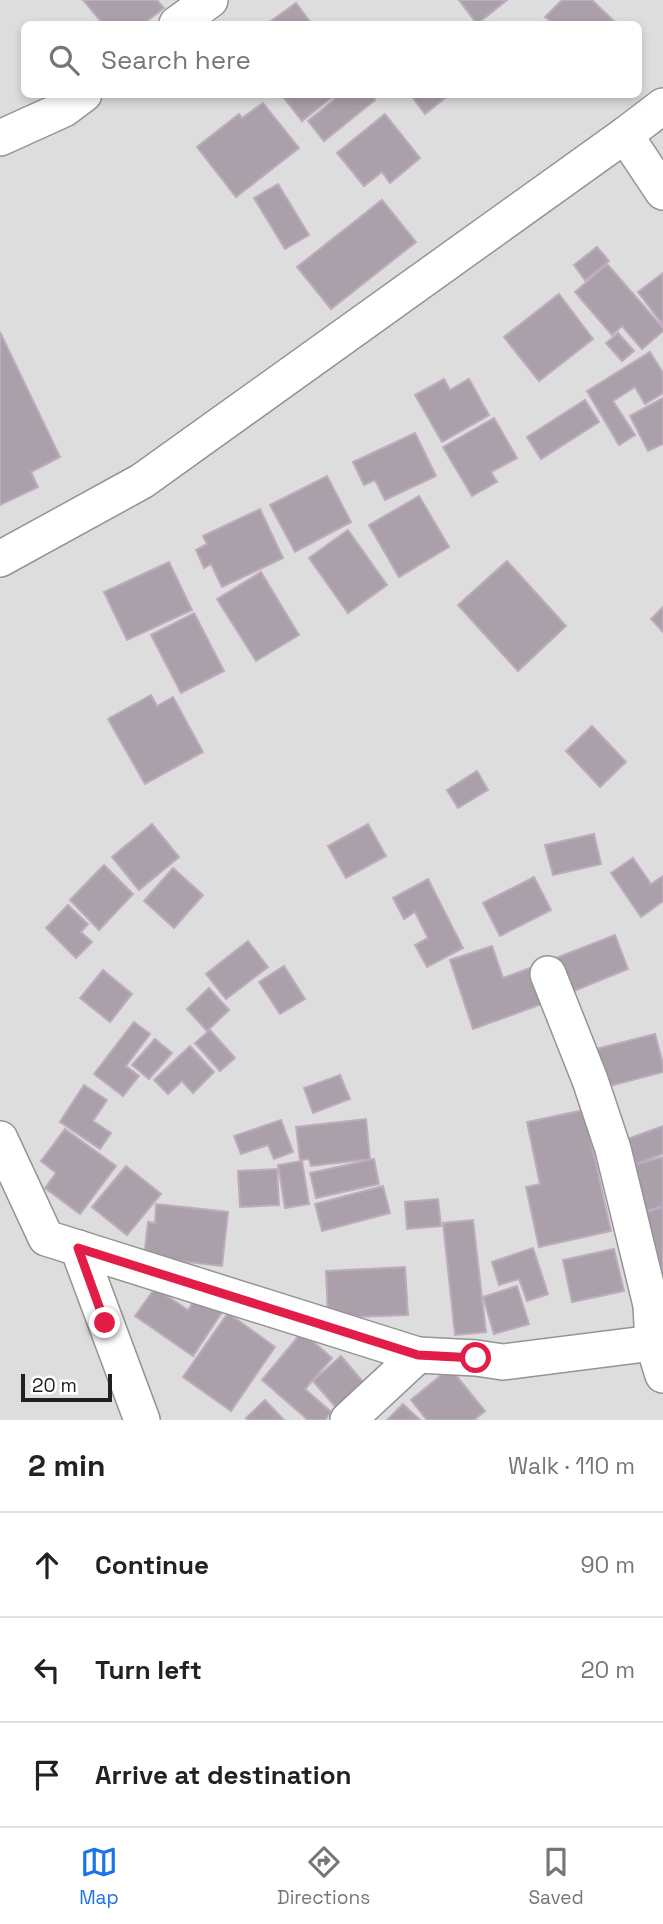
<!DOCTYPE html>
<html lang="en">
<head>
<meta charset="utf-8">
<style>
	:root { --surface:#fff; --page:#f6f6f6; --text:#222; --muted:#767676; --line:#e0e0e0; --accent:#1a73e8 }
	body { margin:0; font-family:"Space Grotesk",sans-serif; background:var(--page); color:var(--text) }
	.scale { position:absolute; left:21px; bottom:18px; width:91px; box-sizing:border-box; padding-left:7px; border:4px solid #202020; border-top:0; font-size:19px; line-height:24px; white-space:nowrap; color:#202020; -webkit-text-stroke:5px #fff; paint-order:stroke }
	.stop { position:absolute; width:21px; height:21px; margin:-16px; border:5px solid #e11d48; border-radius:50%; background:#fff }
	.stop.end { background:#e11d48; border-color:#fff; box-shadow:0 2px 7px #0008 }
	.list { margin:0; padding:0; list-style:none }
	h2 { display:flex; justify-content:space-between; align-items:center; height:91px; margin:0; padding:0 28px; font-size:30px }
	h2 small { font-size:23px; font-weight:400; color:var(--muted) }
	.list li { display:grid; grid-template-columns:46px 1fr auto; gap:21px; align-items:center; box-sizing:border-box; height:105px; padding:0 28px; border-top:2px solid var(--line) }
	.list b { display:block; font-size:26px; white-space:nowrap }
	.list em { font-size:23px; font-style:normal; color:var(--muted) }
	.icon { flex:none; width:38px; height:38px; fill:none; stroke:currentColor; stroke-width:2; stroke-linecap:round; stroke-linejoin:round }
	.map { position:relative; flex:none; width:663px; height:1420px; overflow:hidden }
	.search { position:absolute; background:var(--surface); box-shadow:0 4px 10px #0003; left:21px; right:21px; top:21px; height:77px; display:flex; align-items:center; gap:18px; box-sizing:border-box; padding:0 24px; border-radius:10px; color:var(--muted); font-size:26px }
	.sheet { height:406px; background:var(--surface) }
	nav { display:flex; justify-content:space-around; align-items:center; box-sizing:border-box; height:98px; border-top:2px solid var(--line); background:var(--surface); font-size:19px; color:var(--muted) }
	nav a { display:grid; justify-items:center; gap:4px }
	nav .on { color:var(--accent) }
	.map>svg:first-child { display:block }
</style>
</head>
<body>
<div class="map">
<svg width="663" height="1420" viewBox="0 0 663 1420">
	<rect width="100%" height="100%" fill="#efe7ed"/>
	<path fill="#ddd" fill-rule="evenodd" d="M 0,0 L 663,0 L 663,1420 L 0,1420 ZM 24,24 L 638,24 L 638,94 L 24,94 Z"/>
	<g fill="#aaa0a9" stroke="#bfabbe" stroke-width="2">
		<path d="M 83,0 L 157,0 L 164,8 L 143,24 L 103,24 Z"/>
		<path d="M 459,0 L 507,0 L 477,24 Z"/>
		<path d="M 562,0 L 592,0 L 617,24 L 553,24 L 545,17 Z"/>
		<path d="M 296,3 L 312,24 L 267,24 Z"/>
		<path d="M 281,94 L 336,94 L 302,121 Z"/>
		<path d="M 341,94 L 371,94 L 375,100 L 324,141 L 308,121 Z"/>
		<path d="M 410,94 L 450,94 L 425,114 Z"/>
		<path d="M 263,103 L 299,148 L 236,197 L 197,147 L 239,114 L 242,118 Z"/>
		<path d="M 385,114 L 420,158 L 390,183 L 382,172 L 364,186 L 337,153 Z"/>
		<path d="M 278,184 L 309,235 L 285,249 L 254,198 Z"/>
		<path d="M 382,200 L 416,242 L 331,309 L 297,267 Z"/>
		<path d="M 597,247 L 609,261 L 585,280 L 574,265 Z"/>
		<path d="M 607,264 L 663,328 L 663,331 L 642,349 L 622,326 L 612,335 L 575,292 Z"/>
		<path d="M 663,273 L 663,325 L 638,292 Z"/>
		<path d="M 559,294 L 593,339 L 539,381 L 504,337 Z"/>
		<path d="M 0,332 L 60,457 L 31,472 L 38,487 L 0,505 Z"/>
		<path d="M 618,333 L 634,351 L 622,361 L 606,343 Z"/>
		<path d="M 650,352 L 663,373 L 663,393 L 645,404 L 635,387 L 613,401 L 635,435 L 619,445 L 587,391 Z"/>
		<path d="M 444,379 L 450,390 L 469,379 L 489,415 L 442,442 L 415,395 Z"/>
		<path d="M 663,398 L 663,444 L 648,451 L 630,416 Z"/>
		<path d="M 585,400 L 599,422 L 541,459 L 527,437 Z"/>
		<path d="M 494,418 L 517,458 L 491,472 L 497,482 L 472,496 L 443,447 Z"/>
		<path d="M 415,433 L 436,476 L 385,500 L 375,480 L 364,485 L 353,462 Z"/>
		<path d="M 327,476 L 351,522 L 295,552 L 270,505 Z"/>
		<path d="M 419,496 L 449,547 L 399,577 L 369,525 Z"/>
		<path d="M 260,509 L 283,558 L 222,587 L 211,564 L 204,568 L 196,550 L 207,544 L 203,536 Z"/>
		<path d="M 348,530 L 387,585 L 348,613 L 309,558 Z"/>
		<path d="M 507,561 L 566,626 L 518,671 L 458,605 Z"/>
		<path d="M 169,562 L 192,610 L 127,640 L 104,592 Z"/>
		<path d="M 261,572 L 299,635 L 256,661 L 217,599 Z"/>
		<path d="M 663,607 L 663,632 L 651,619 Z"/>
		<path d="M 194,613 L 224,671 L 181,693 L 151,635 Z"/>
		<path d="M 151,695 L 157,706 L 173,697 L 203,752 L 145,784 L 108,719 Z"/>
		<path d="M 592,726 L 626,762 L 600,787 L 566,751 Z"/>
		<path d="M 477,771 L 488,790 L 458,808 L 447,790 Z"/>
		<path d="M 152,824 L 179,857 L 139,890 L 112,857 Z"/>
		<path d="M 368,824 L 386,856 L 346,878 L 328,846 Z"/>
		<path d="M 594,834 L 601,864 L 553,875 L 545,845 Z"/>
		<path d="M 633,858 L 651,884 L 663,876 L 663,901 L 641,917 L 611,873 Z"/>
		<path d="M 104,865 L 133,894 L 99,930 L 70,900 Z"/>
		<path d="M 173,868 L 203,895 L 174,928 L 144,901 Z"/>
		<path d="M 534,877 L 551,910 L 500,936 L 483,903 Z"/>
		<path d="M 428,879 L 463,948 L 427,967 L 415,945 L 428,938 L 415,912 L 404,919 L 393,898 Z"/>
		<path d="M 68,905 L 88,924 L 81,932 L 92,942 L 76,958 L 46,928 Z"/>
		<path d="M 615,935 L 628,969 L 569,993 L 554,972 L 556,958 Z"/>
		<path d="M 248,941 L 268,967 L 226,999 L 206,974 Z"/>
		<path d="M 492,946 L 503,978 L 530,968 L 542,1004 L 473,1029 L 450,960 Z"/>
		<path d="M 284,966 L 305,999 L 280,1014 L 259,982 Z"/>
		<path d="M 103,970 L 132,994 L 110,1022 L 80,998 Z"/>
		<path d="M 209,988 L 229,1010 L 207,1031 L 187,1009 Z"/>
		<path d="M 134,1022 L 150,1034 L 126,1066 L 139,1076 L 123,1096 L 94,1074 Z"/>
		<path d="M 210,1030 L 235,1058 L 220,1071 L 195,1043 Z"/>
		<path d="M 655,1034 L 663,1064 L 663,1072 L 602,1088 L 592,1050 Z"/>
		<path d="M 155,1039 L 172,1053 L 149,1079 L 132,1065 Z"/>
		<path d="M 190,1046 L 214,1072 L 193,1093 L 182,1081 L 168,1094 L 154,1080 Z"/>
		<path d="M 340,1075 L 350,1099 L 313,1113 L 304,1088 Z"/>
		<path d="M 84,1085 L 107,1100 L 93,1121 L 111,1133 L 100,1149 L 60,1122 Z"/>
		<path d="M 584,1110 L 611,1231 L 539,1247 L 526,1187 L 540,1184 L 527,1122 Z"/>
		<path d="M 366,1119 L 370,1159 L 311,1166 L 309,1159 L 300,1160 L 296,1127 Z"/>
		<path d="M 281,1120 L 293,1152 L 274,1159 L 268,1145 L 241,1154 L 234,1136 Z"/>
		<path d="M 663,1126 L 663,1154 L 636,1164 L 627,1139 Z"/>
		<path d="M 65,1129 L 116,1166 L 80,1214 L 45,1188 L 56,1173 L 41,1161 Z"/>
		<path d="M 663,1157 L 663,1206 L 646,1211 L 634,1165 Z"/>
		<path d="M 374,1159 L 379,1184 L 316,1198 L 310,1173 Z"/>
		<path d="M 302,1161 L 309,1204 L 285,1208 L 278,1165 Z"/>
		<path d="M 126,1166 L 161,1194 L 127,1235 L 92,1207 Z"/>
		<path d="M 277,1169 L 279,1205 L 240,1207 L 238,1171 Z"/>
		<path d="M 383,1186 L 390,1213 L 322,1231 L 315,1204 Z"/>
		<path d="M 438,1199 L 441,1226 L 407,1229 L 405,1202 Z"/>
		<path d="M 156,1204 L 228,1212 L 222,1266 L 144,1257 L 148,1222 L 155,1223 Z"/>
		<path d="M 663,1207 L 663,1278 L 645,1212 Z"/>
		<path d="M 473,1220 L 486,1332 L 455,1335 L 443,1223 Z"/>
		<path d="M 533,1248 L 548,1294 L 527,1301 L 519,1279 L 499,1285 L 492,1262 Z"/>
		<path d="M 614,1249 L 624,1291 L 572,1302 L 563,1260 Z"/>
		<path d="M 405,1267 L 408,1315 L 328,1318 L 326,1271 Z"/>
		<path d="M 517,1286 L 529,1324 L 494,1334 L 483,1297 Z"/>
		<path d="M 155,1288 L 188,1310 L 198,1295 L 222,1312 L 193,1356 L 135,1316 Z"/>
		<path d="M 228,1313 L 275,1347 L 231,1411 L 183,1377 Z"/>
		<path d="M 302,1332 L 332,1358 L 305,1389 L 331,1412 L 325,1420 L 308,1420 L 262,1380 Z"/>
		<path d="M 341,1356 L 368,1388 L 340,1412 L 313,1381 Z"/>
		<path d="M 450,1368 L 485,1411 L 474,1420 L 427,1420 L 411,1400 Z"/>
		<path d="M 265,1400 L 284,1420 L 248,1420 L 246,1418 Z"/>
		<path d="M 403,1404 L 420,1420 L 387,1420 Z"/>
	</g>
	<g fill="none" stroke-linecap="round" stroke-linejoin="round">
		<g stroke="#949494" stroke-width="38">
			<g id="street">
				<path d="M 177,24 L 210,0"/>
				<path d="M 625,135 L 663,192"/>
				<path d="M 0,138 L 64,109 L 84,94"/>
				<path d="M 0,559 L 142,481 L 625,135 L 663,106"/>
				<path d="M 548,974 L 590,1080 L 613,1149 L 651,1305 L 653,1343 L 663,1375"/>
				<path d="M 0,1139 L 46,1238 L 418,1355 L 476,1358 L 503,1362 L 653,1343"/>
				<path d="M 78,1248 L 142,1420"/>
				<path d="M 348,1420 L 418,1355"/>
			</g>
		</g>
		<use href="#street" stroke="#fff" stroke-width="35"/>
	</g>
	<g fill="none" stroke-linecap="round" stroke-linejoin="round">
		<path stroke="#e11d48" stroke-width="9" d="M 105,1323 L 78,1248 L 418,1355 L 476,1358"/>
	</g>
</svg>
<div class="scale">20 m</div>
<div class="stop" style="left:476px;top:1358px"></div>
<div class="stop end" style="left:105px;top:1323px"></div>
<div class="search"><svg class="icon" aria-label="search" viewBox="0 0 24 24"><circle cx="10" cy="10" r="6"/><path d="M15 15l6 6"/></svg>Search here</div>
</div>
<section class="sheet">
<h2>2 min<small>Walk · 110 m</small></h2>
<ul class="list">
<li><svg class="icon" aria-label="ahead" viewBox="0 0 24 24"><path d="M12 20V5M6 11l6-6 6 6"/></svg><div><b>Continue</b></div><em>90 m</em></li>
<li><svg class="icon" aria-label="left" viewBox="0 0 24 24"><path d="M17 20v-9H6M10 6l-5 5 5 5"/></svg><div><b>Turn left</b></div><em>20 m</em></li>
<li><svg class="icon" aria-label="arrive" viewBox="0 0 24 24"><path d="M6 21V4h12l-3 4 3 4H6"/></svg><div><b>Arrive at destination</b></div></li>
</ul>
</section>
<nav>
<a class="on"><svg class="icon" aria-label="map" viewBox="0 0 24 24"><path d="M3 6l6-2 6 2 6-2v14l-6 2-6-2-6 2zM9 4v14M15 6v14"/></svg>Map</a>
<a><svg class="icon" aria-label="directions" viewBox="0 0 24 24"><path d="M12 3l9 9-9 9-9-9zM9 14v-3h6M13 9l2 2-2 2"/></svg>Directions</a>
<a><svg class="icon" aria-label="saved" viewBox="0 0 24 24"><path d="M7 4h10v16l-5-4-5 4z"/></svg>Saved</a>
</nav>
</body>
</html>
